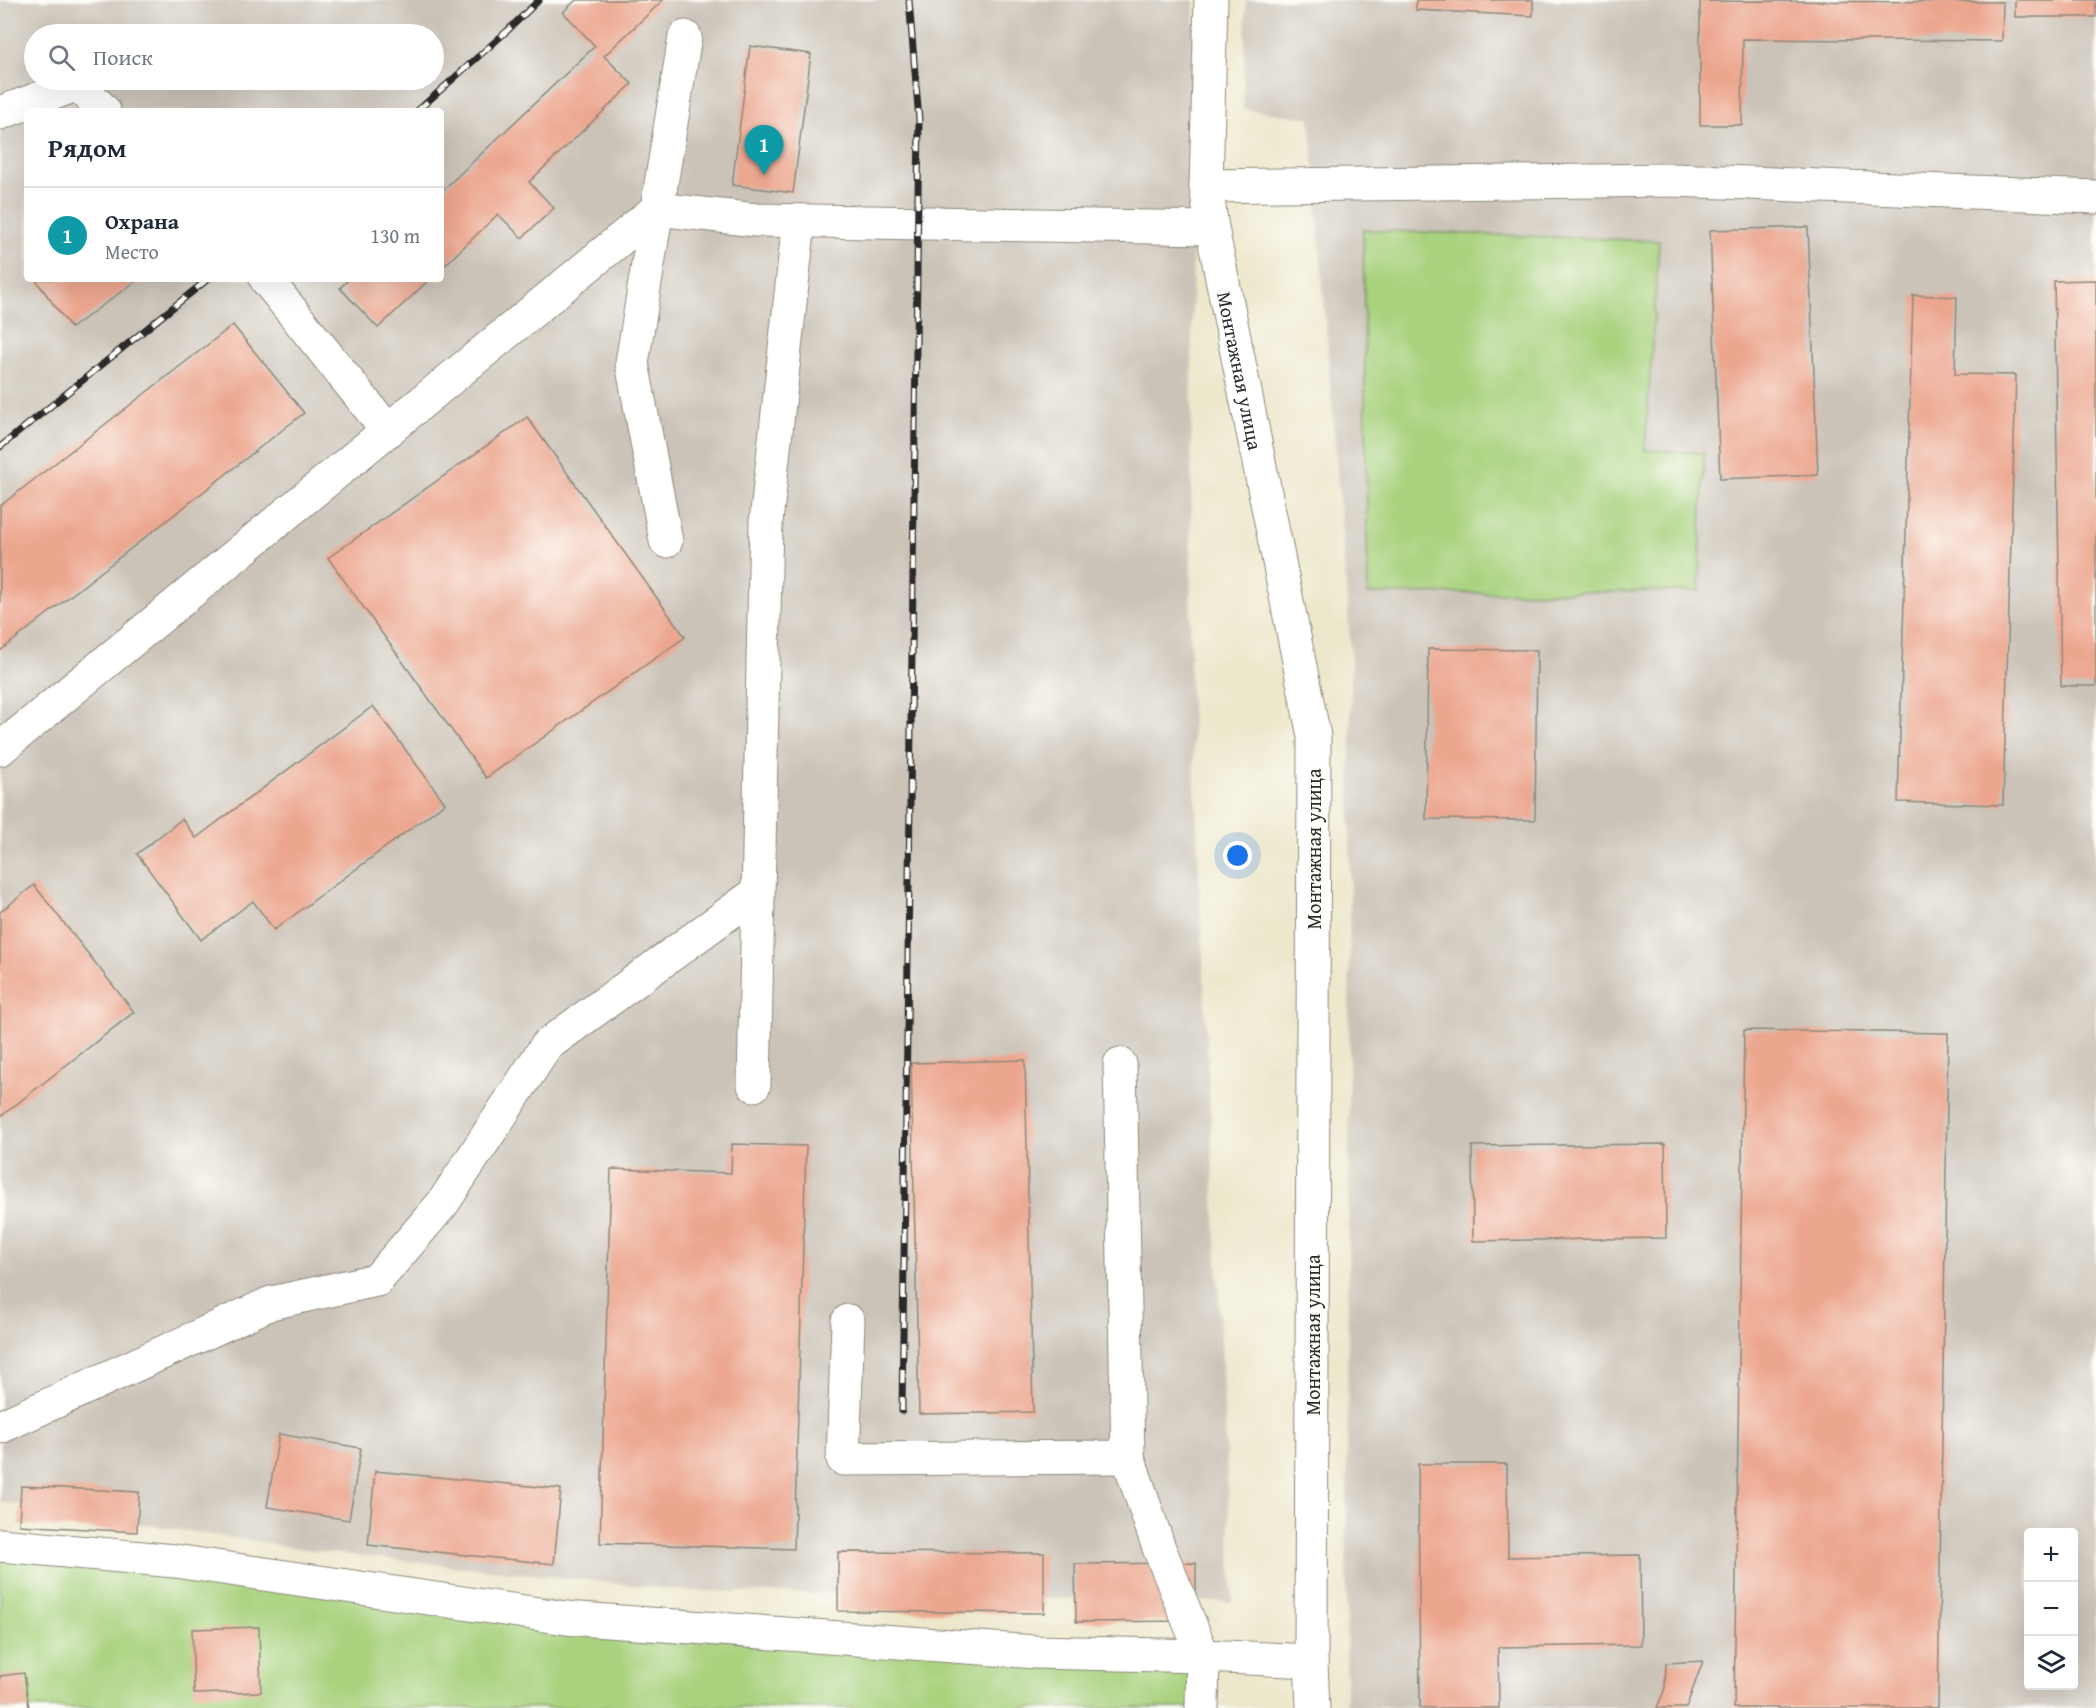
<!DOCTYPE html>
<html lang="ru">
<head>
<meta charset="utf-8">
<style>
	:root { --surface:#fff; --page:#f6f6f7; --text:#1f2937; --muted:#747a83; --line:#e0e1e3; --accent:#111827 }
	body { margin:0; font-family:"Gentium Book Plus",serif; background:var(--page); color:var(--text) }
	.controls { position:absolute; right:18px; bottom:18px; display:grid; overflow:hidden; border-radius:6px; box-shadow:0 6px 24px #0002 }
	.controls button { width:54px; height:54px; display:grid; place-items:center; padding:0; border:0; border-bottom:2px solid var(--line); background:var(--surface); color:var(--text); font:30px sans-serif }
	.you { position:absolute; left:1238px; top:856px; width:21px; height:21px; margin:-15px; border:4px solid #fff; border-radius:50%; background:#1a73e8; box-shadow:0 0 0 9px #1a73e833 }
	.badge { display:grid; place-items:center; width:39px; height:39px; border-radius:50%; background:var(--accent); color:#fff; font-size:20px; font-weight:700 }
	.pin { position:absolute; translate:-50% -50px; filter:drop-shadow(0 2px 3px #0008) }
	.pin::after { content:''; position:absolute; top:32px; width:21px; height:18px; background:inherit; clip-path:polygon(0 0,100% 0,50% 100%) }
	.list { margin:0; padding:0; list-style:none }
	h2 { display:flex; justify-content:space-between; align-items:center; height:78px; margin:0; padding:0 24px; font-size:26px }
	h2 small { font-size:20px; font-weight:400; color:var(--muted) }
	.list li { display:grid; grid-template-columns:39px 1fr auto; gap:18px; align-items:center; box-sizing:border-box; height:96px; padding:0 24px; border-top:2px solid var(--line) }
	.list b { display:block; font-size:22px; white-space:nowrap }
	.list p { margin:0; font-size:20px; white-space:nowrap; color:var(--muted) }
	.list em { font-size:20px; font-style:normal; color:var(--muted) }
	.icon { flex:none; width:33px; height:33px; fill:none; stroke:currentColor; stroke-width:2; stroke-linecap:round; stroke-linejoin:round }
	.map { position:relative; flex:none; width:2096px; height:1708px; overflow:hidden }
	.search { position:absolute; background:var(--surface); box-shadow:0 6px 24px #0002; left:24px; top:24px; width:420px; height:66px; display:flex; align-items:center; gap:15px; box-sizing:border-box; padding:0 21px; border-radius:33px; color:var(--muted); font-size:22px }
	.panel { position:absolute; background:var(--surface); box-shadow:0 6px 24px #0002; left:24px; top:108px; width:420px; height:174px; border-radius:6px }
	.map>svg:first-child { display:block }
</style>
</head>
<body>
<div class="map">
<svg width="2096" height="1708" viewBox="0 0 2096 1708">
	<rect width="100%" height="100%" fill="#fdfcf7"/>
	<filter id="ink" filterUnits="userSpaceOnUse"><feTurbulence type="fractalNoise" baseFrequency=".0167" numOctaves="2"/><feDisplacementMap in="SourceGraphic" scale="12" xChannelSelector="R" yChannelSelector="G"/><feConvolveMatrix kernelMatrix="1 2 1 2 8 2 1 2 1" color-interpolation-filters="sRGB"/></filter>
	<filter id="wash" filterUnits="userSpaceOnUse"><feTurbulence type="fractalNoise" baseFrequency=".008" numOctaves="4" result="noise"/><feDisplacementMap in="SourceGraphic" scale="24" xChannelSelector="R" yChannelSelector="G"/><feGaussianBlur stdDeviation="1.35" result="paint"/><feColorMatrix in="noise" values="0 0 0 0 0 0 0 0 0 0 0 0 0 0 0 0 0 1.4 0 .05"/><feComposite in="paint" operator="in"/></filter>
	<g filter="url(#wash)">
		<rect width="100%" height="100%" fill="#ede7cb"/>
		<g fill="#cbc3b8" fill-rule="evenodd">
			<path d="M 0,0 L 1194,0 L 1190,682 L 1233,1602 L 688,1591 L 323,1552 L 0,1502 ZM 34,34 L 434,34 L 434,80 L 34,80 ZM 27,111 L 441,111 L 441,279 L 27,279 Z"/>
			<path d="M 1246,0 L 2096,0 L 2096,1708 L 1346,1708 L 1351,654 L 1310,118 L 1243,109 ZM 2028,1532 L 2074,1532 L 2074,1686 L 2028,1686 Z"/>
		</g>
		<g fill="#a8d27e" stroke="#6a7e54" stroke-width="1.5">
			<path d="M 1363,230 L 1659,241 L 1645,450 L 1704,453 L 1699,591 L 1368,594 Z"/>
			<path d="M 0,1558 L 1203,1656 L 1203,1708 L 0,1708 Z"/>
		</g>
		<g id="blocks">
			<g fill="#eca68e">
				<path d="M 576,0 L 663,0 L 604,56 L 632,84 L 529,182 L 554,208 L 522,238 L 498,214 L 441,269 L 441,192 L 595,46 L 563,12 Z"/>
				<path d="M 1416,0 L 1533,0 L 1533,16 L 1416,10 Z"/>
				<rect x="2015" y="0" width="81" height="17"/>
				<path d="M 1700,1 L 2003,2 L 2002,41 L 1743,39 L 1742,125 L 1700,125 Z"/>
				<path d="M 750,46 L 811,54 L 793,193 L 732,185 Z"/>
				<path d="M 1808,227 L 1818,475 L 1720,479 L 1710,230 Z"/>
				<path d="M 35,279 L 139,279 L 71,328 Z"/>
				<path d="M 349,279 L 430,279 L 378,328 L 340,288 Z"/>
				<path d="M 2096,280 L 2096,686 L 2061,686 L 2054,281 Z"/>
				<path d="M 1913,295 L 1957,297 L 1955,374 L 2016,375 L 2003,805 L 1898,802 Z"/>
				<path d="M 233,325 L 304,413 L 0,651 L 0,506 Z"/>
				<path d="M 527,417 L 685,637 L 486,778 L 328,558 Z"/>
				<path d="M 1428,649 L 1537,650 L 1535,820 L 1426,819 Z"/>
				<path d="M 373,706 L 445,803 L 274,930 L 253,901 L 201,940 L 137,854 L 182,819 L 196,838 Z"/>
				<path d="M 34,885 L 134,1012 L 0,1117 L 0,912 Z"/>
				<path d="M 1744,1030 L 1948,1033 L 1938,1708 L 1734,1708 Z"/>
				<path d="M 1025,1060 L 1033,1412 L 919,1414 L 911,1063 Z"/>
				<path d="M 732,1144 L 806,1146 L 794,1549 L 600,1543 L 611,1169 L 731,1173 Z"/>
				<path d="M 1665,1144 L 1666,1238 L 1473,1241 L 1472,1146 Z"/>
				<path d="M 279,1434 L 361,1448 L 349,1520 L 267,1507 Z"/>
				<path d="M 1418,1464 L 1507,1464 L 1508,1557 L 1640,1555 L 1641,1645 L 1498,1647 L 1499,1708 L 1420,1708 Z"/>
				<path d="M 375,1471 L 561,1489 L 554,1564 L 368,1545 Z"/>
				<path d="M 21,1486 L 139,1492 L 137,1532 L 19,1525 Z"/>
				<path d="M 838,1552 L 1044,1553 L 1044,1613 L 838,1611 Z"/>
				<path d="M 1196,1563 L 1196,1621 L 1076,1622 L 1075,1564 Z"/>
				<path d="M 259,1627 L 261,1692 L 194,1694 L 192,1629 Z"/>
				<path d="M 1703,1661 L 1686,1708 L 1657,1708 L 1665,1688 L 1666,1663 Z"/>
				<path d="M 24,1673 L 29,1708 L 0,1708 L 0,1676 Z"/>
			</g>
		</g>
	</g>
	<g filter="url(#ink)">
		<use href="#blocks" fill-opacity="0" stroke="#8c897b" stroke-width="1.5"/>
		<g fill="none" stroke-linecap="round" stroke-linejoin="round">
			<g stroke="#8c897b" stroke-width="35">
				<g id="minor">
					<path id="s1" d="M 1211,0 L 1206,186 L 1212,228 L 1314,736 L 1311,1661 L 1313,1708"/>
					<path d="M 685,37 L 657,209 L 756,220 L 1212,228"/>
					<path d="M 0,113 L 78,84 L 104,111"/>
					<path d="M 1206,186 L 1673,180 L 2096,197"/>
					<path d="M 657,209 L 632,363 L 666,541"/>
					<path d="M 266,279 L 388,431"/>
					<path d="M 0,749 L 657,209"/>
					<path d="M 754,1085 L 766,522 L 799,221"/>
					<path d="M 848,1321 L 843,1459 L 1128,1457 L 1120,1064"/>
					<path d="M 0,1427 L 271,1303 L 377,1280 L 443,1203 L 547,1045 L 758,892"/>
					<path d="M 1128,1457 L 1159,1548 L 1203,1656 L 1202,1708"/>
					<path d="M 0,1545 L 175,1561 L 566,1618 L 1036,1652 L 1203,1656 L 1311,1661"/>
				</g>
			</g>
			<use href="#minor" stroke="#fff" stroke-width="33"/>
			<g stroke="#2b2b2b" stroke-width="7">
				<g id="rail">
					<path d="M 417,111 L 507,31 L 539,0"/>
					<path d="M 0,447 L 208,279"/>
					<path d="M 902,1411 L 919,120 L 909,0"/>
				</g>
			</g>
			<use href="#rail" stroke="#fdfcf7" stroke-width="4.5" stroke-dasharray="14" stroke-linecap="butt"/>
		</g>
	</g>
	<g text-anchor="middle" dominant-baseline="central" stroke-width="4.5" stroke-linejoin="round" paint-order="stroke">
		<g font-size="20" fill="#2b2b2b" stroke="#fdfcf7">
			<text stroke="none"><textPath href="#s1" startOffset="374">Монтажная улица</textPath></text>
			<text transform="translate(1313 849) rotate(-90)">Монтажная улица</text>
			<text transform="translate(1312 1335) rotate(-90)">Монтажная улица</text>
		</g>
	</g>
</svg>
<div class="controls">
<button>+</button>
<button>−</button>
<button><svg class="icon" aria-label="layers" viewBox="0 0 24 24"><path d="M12 4l9 5-9 5-9-5zM3 14l9 5 9-5"/></svg></button>
</div>
<div class="you"></div>
<div class="pin badge" style="left:764px;top:175px;background:#0f9aa8">1</div>
<div class="search"><svg class="icon" aria-label="search" viewBox="0 0 24 24"><circle cx="10" cy="10" r="6"/><path d="M15 15l6 6"/></svg>Поиск</div>
<section class="panel">
<h2>Рядом<small></small></h2>
<ul class="list">
<li><span class="badge" style="background:#0f9aa8">1</span><div><b>Охрана</b><p>Место</p></div><em>130 m</em></li>
</ul>
</section>
</div>
</body>
</html>
